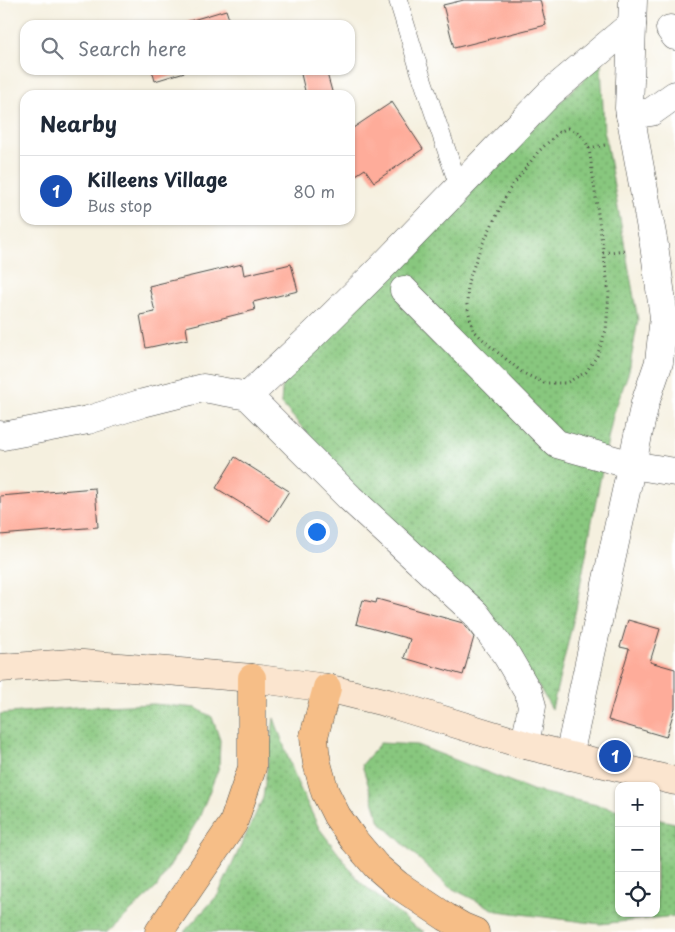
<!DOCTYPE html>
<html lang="en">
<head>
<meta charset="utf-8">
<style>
	:root { --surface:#fff; --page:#f6f6f7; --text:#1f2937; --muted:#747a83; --line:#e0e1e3; --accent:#b5179e }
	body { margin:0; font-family:"Playpen Sans",sans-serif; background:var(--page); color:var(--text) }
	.controls { position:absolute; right:15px; bottom:15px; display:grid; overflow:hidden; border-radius:10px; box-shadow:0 1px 4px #0004 }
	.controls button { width:45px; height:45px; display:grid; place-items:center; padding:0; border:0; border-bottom:1px solid var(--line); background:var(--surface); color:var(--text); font:25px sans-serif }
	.you { position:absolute; left:316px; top:531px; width:18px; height:18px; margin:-12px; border:4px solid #fff; border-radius:50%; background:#1a73e8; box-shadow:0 0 0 8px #1a73e833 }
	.badge { display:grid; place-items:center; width:32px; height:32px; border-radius:50%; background:var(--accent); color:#fff; font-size:16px; font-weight:700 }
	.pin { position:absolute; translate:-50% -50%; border:2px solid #fff; box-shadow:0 1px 5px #0006 }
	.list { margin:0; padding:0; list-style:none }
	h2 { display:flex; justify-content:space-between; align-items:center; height:65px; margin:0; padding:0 20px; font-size:21px }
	h2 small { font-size:16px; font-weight:400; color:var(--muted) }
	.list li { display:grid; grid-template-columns:32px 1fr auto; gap:15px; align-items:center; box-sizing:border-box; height:70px; padding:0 20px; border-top:1px solid var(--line) }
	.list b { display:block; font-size:19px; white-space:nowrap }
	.list p { margin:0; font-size:16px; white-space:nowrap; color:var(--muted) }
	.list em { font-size:16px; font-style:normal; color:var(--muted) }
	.icon { flex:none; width:28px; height:28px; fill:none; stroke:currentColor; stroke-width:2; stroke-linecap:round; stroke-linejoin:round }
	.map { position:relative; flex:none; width:675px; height:932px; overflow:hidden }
	.search { position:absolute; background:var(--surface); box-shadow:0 1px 4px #0004; left:20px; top:20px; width:335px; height:55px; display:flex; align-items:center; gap:12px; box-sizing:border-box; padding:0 18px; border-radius:15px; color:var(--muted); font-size:19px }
	.panel { position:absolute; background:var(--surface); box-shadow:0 1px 4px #0004; left:20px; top:90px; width:335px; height:135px; border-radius:15px }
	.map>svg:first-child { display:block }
</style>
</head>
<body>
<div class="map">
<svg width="675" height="932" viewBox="0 0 675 932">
	<defs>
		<pattern id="grass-dots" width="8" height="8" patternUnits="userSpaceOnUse" patternTransform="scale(1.25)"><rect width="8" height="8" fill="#88c77e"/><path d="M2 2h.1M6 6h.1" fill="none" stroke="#6fa267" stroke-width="1.8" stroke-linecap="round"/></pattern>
	</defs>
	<rect width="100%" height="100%" fill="#fff"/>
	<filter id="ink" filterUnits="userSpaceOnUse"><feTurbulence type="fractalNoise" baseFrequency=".02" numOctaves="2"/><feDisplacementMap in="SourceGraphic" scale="10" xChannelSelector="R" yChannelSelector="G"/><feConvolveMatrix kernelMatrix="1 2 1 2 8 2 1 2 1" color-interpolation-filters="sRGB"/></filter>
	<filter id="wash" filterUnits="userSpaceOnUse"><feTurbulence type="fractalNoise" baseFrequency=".0096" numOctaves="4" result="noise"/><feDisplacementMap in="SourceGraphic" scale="20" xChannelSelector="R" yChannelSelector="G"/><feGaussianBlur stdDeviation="1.12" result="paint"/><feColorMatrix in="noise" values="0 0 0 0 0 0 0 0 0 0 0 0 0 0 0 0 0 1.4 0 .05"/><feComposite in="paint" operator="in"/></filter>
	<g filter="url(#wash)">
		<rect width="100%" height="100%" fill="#f5f0df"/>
		<g fill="url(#grass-dots)" stroke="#5a7954">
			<path d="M 601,63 L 604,130 L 638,320 L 629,371 L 613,415 L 592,521 L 576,609 L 552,709 L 539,687 L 350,483 L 281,403 L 283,378 L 440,216 Z"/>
			<path d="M 154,704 L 196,708 L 212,717 L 220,740 L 219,767 L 199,818 L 156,888 L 108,932 L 0,932 L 0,714 L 76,707 Z"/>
			<path d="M 274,718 L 297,782 L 319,828 L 360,882 L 415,927 L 425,932 L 184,932 L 218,895 L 263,798 Z"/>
			<path d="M 380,743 L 417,745 L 535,791 L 619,810 L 619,913 L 656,913 L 656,819 L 675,823 L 675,916 L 600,924 L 497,911 L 449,887 L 380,822 L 362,765 Z"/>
		</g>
		<g id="blocks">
			<g fill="#feac9a">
				<path d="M 464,0 L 540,0 L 546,25 L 454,48 L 443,5 Z"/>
				<path d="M 226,10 L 231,25 L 176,25 Z"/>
				<path d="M 152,70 L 191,70 L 155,81 Z"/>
				<path d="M 300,70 L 326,70 L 333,95 L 306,95 Z"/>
				<path d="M 392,102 L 423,149 L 374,182 L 365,169 L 350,179 L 350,130 Z"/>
				<path d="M 242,264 L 244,275 L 291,264 L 298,291 L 253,302 L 255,310 L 186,327 L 188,339 L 146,348 L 140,315 L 155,312 L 149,286 Z"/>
				<path d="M 235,457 L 289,491 L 270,521 L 216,488 Z"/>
				<path d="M 95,488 L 98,527 L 0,535 L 0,496 Z"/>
				<path d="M 377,599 L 463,623 L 474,637 L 463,675 L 404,658 L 410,639 L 356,624 L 363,600 L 376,603 Z"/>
				<path d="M 628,620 L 660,629 L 650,662 L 675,669 L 675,708 L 666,737 L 608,720 L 629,649 L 620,647 Z"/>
			</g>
		</g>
	</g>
	<g filter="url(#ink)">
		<use href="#blocks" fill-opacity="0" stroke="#494946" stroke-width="1"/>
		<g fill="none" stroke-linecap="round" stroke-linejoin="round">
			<g stroke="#494946" stroke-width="19">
				<path id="lane" d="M 398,0 L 420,72 L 459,187"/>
			</g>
			<g stroke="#494946" stroke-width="29">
				<g id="street">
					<path d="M 670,29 L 675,36"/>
					<path d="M 630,115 L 651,112 L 675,95"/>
					<path d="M 404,290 L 557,444 L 632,465 L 675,472"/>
					<path d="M 248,396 L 313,335 L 380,269 L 550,93 L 632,24"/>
					<path d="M 0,435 L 3,436 L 88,420 L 143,403 L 203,388 L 248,396 L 350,498 L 476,614 L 507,656 L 528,692 L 532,706 L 525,745"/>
					<path d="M 569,756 L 645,403 L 659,362 L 664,317 L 654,245 L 629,108 L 633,0"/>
				</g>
			</g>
			<g stroke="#494946" stroke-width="29">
				<path id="secondary" d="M 0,668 L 71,663 L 252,678 L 327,688 L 388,703 L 525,745 L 675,781"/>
			</g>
			<g stroke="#494946" stroke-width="29">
				<g id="highway">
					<path d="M 327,688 L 314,736 L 315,750 L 317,763 L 325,792 L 337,816 L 354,840 L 376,866 L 398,885 L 446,917 L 463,927 L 475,932"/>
					<path d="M 159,932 L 233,824 L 252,768 L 252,678"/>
				</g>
			</g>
			<g stroke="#494946" stroke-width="3" stroke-dasharray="1 4" stroke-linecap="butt">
				<path d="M 568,128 C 580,132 583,137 589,148 L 609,293 L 606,330 L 597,356 L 586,372 L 566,383 L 544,383 L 523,373 L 490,346 L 473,330 L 467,305 L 468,282 L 480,249 L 509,190 L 538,152 L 559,132 Z"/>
				<path d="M 589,148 L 605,145"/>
				<path d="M 603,253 L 625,250"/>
			</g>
			<use href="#lane" stroke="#fff" stroke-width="18"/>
			<use href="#street" stroke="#fff" stroke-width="28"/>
			<use href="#secondary" stroke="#fbe5cf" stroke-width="28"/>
			<use href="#highway" stroke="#f6be87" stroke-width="28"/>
		</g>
	</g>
</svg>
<div class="controls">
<button>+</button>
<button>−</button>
<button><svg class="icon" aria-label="locate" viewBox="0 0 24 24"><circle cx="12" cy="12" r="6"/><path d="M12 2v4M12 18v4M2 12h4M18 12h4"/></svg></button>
</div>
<div class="you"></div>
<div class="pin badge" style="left:615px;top:756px;background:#1a4fb4">1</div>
<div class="search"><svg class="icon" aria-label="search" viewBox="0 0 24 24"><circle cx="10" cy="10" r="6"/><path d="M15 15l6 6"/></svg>Search here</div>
<section class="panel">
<h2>Nearby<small></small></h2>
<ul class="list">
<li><span class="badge" style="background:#1a4fb4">1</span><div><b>Killeens Village</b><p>Bus stop</p></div><em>80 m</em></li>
</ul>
</section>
</div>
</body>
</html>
